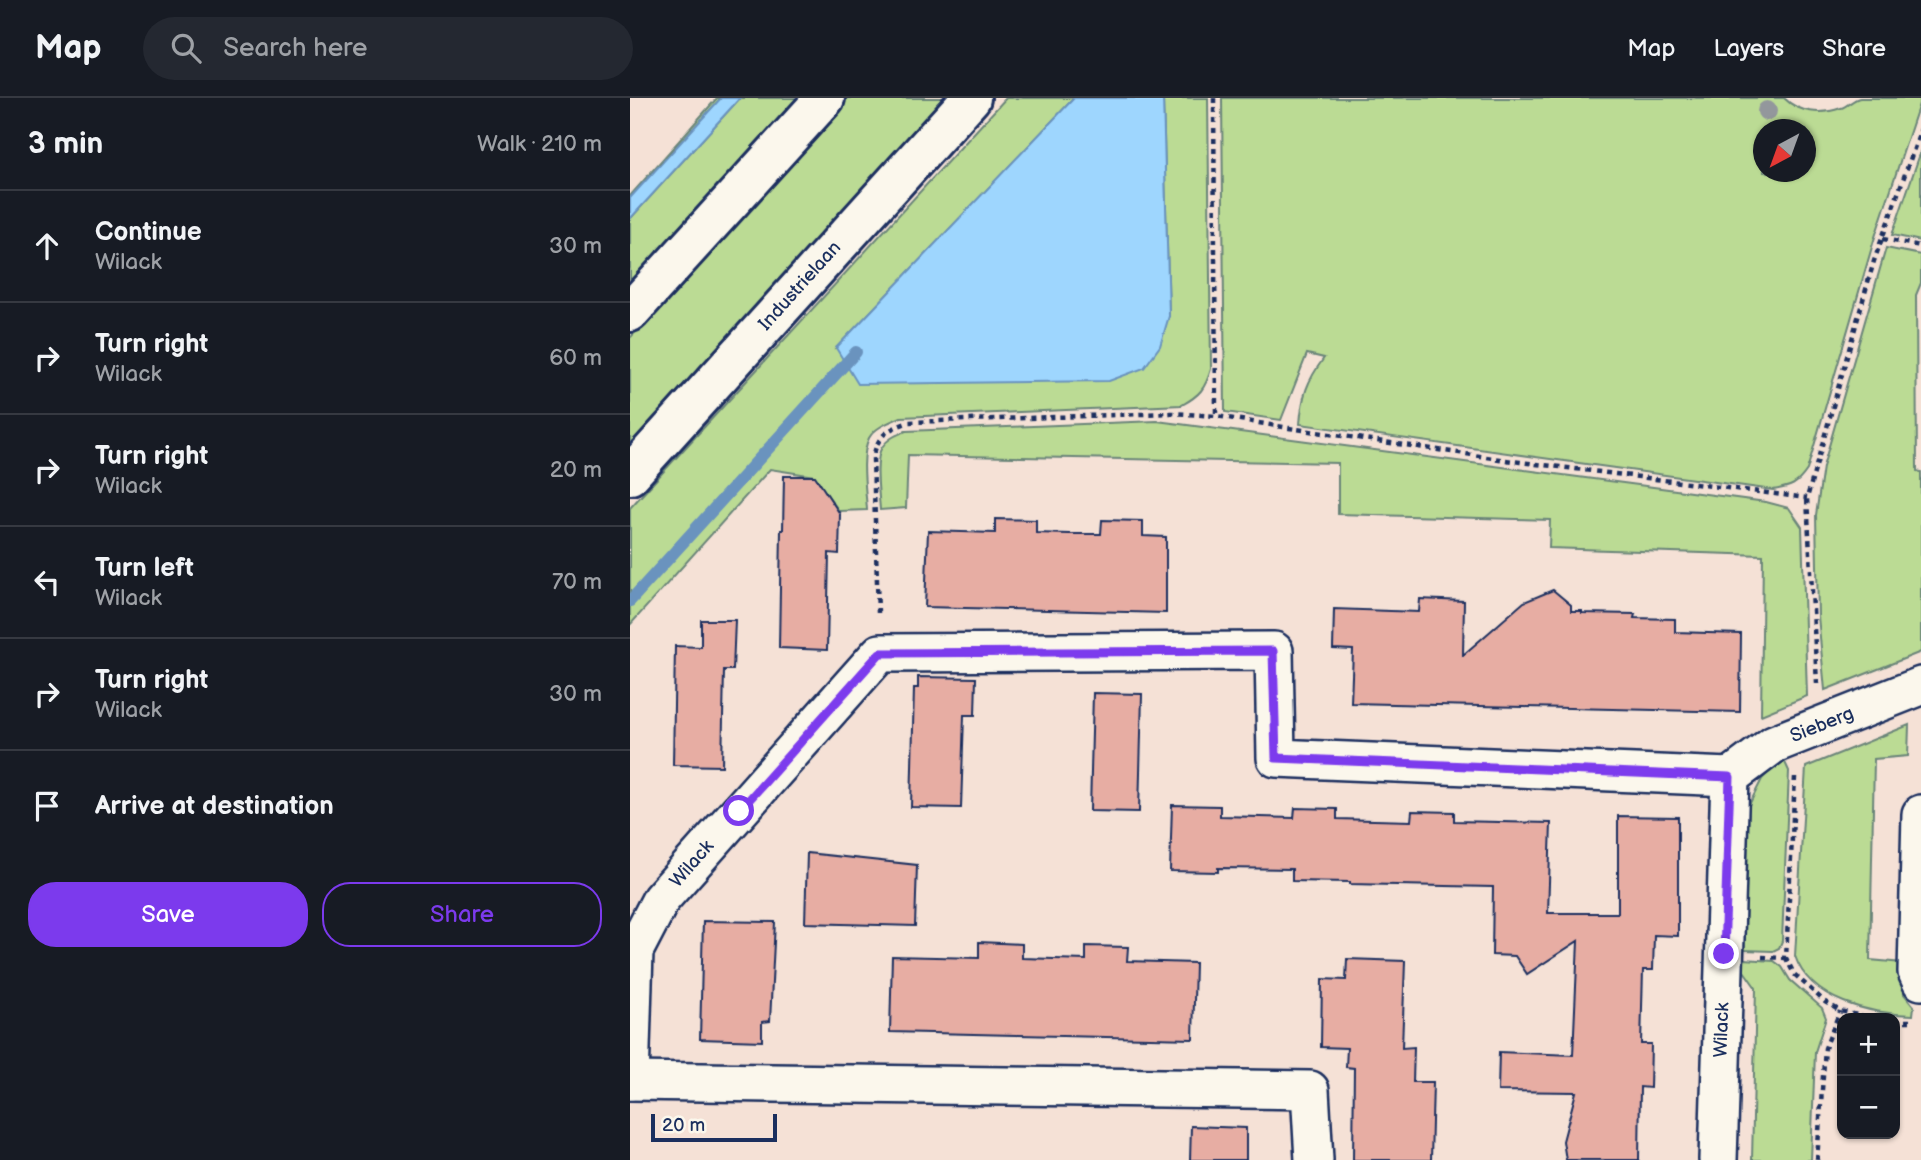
<!DOCTYPE html>
<html lang="en">
<head>
<meta charset="utf-8">
<style>
	:root { --surface:#171b24; --page:#242831; --text:#f1f3f6; --muted:#9ea1a6; --line:#363941; --accent:#7c3aed }
	body { margin:0; font-family:"Balsamiq Sans",sans-serif; background:var(--page); color:var(--text) }
	.controls { position:absolute; right:21px; bottom:21px; display:grid; overflow:hidden; border-radius:14px; box-shadow:0 2px 5px #0004 }
	.controls button { width:63px; height:63px; display:grid; place-items:center; padding:0; border:0; border-bottom:2px solid var(--line); background:var(--surface); color:var(--text); font:35px sans-serif }
	.compass { position:absolute; left:1123px; top:21px; width:63px; height:63px; border-radius:50%; background:var(--surface); box-shadow:0 2px 5px #0004; rotate:221deg }
	.scale { position:absolute; left:21px; bottom:18px; width:126px; box-sizing:border-box; padding-left:7px; border:4px solid #1b2f5e; border-top:0; font-size:19px; line-height:24px; white-space:nowrap; color:#1b2f5e; -webkit-text-stroke:5px #fbf7ec; paint-order:stroke }
	.stop { position:absolute; width:21px; height:21px; margin:-16px; border:5px solid #7c3aed; border-radius:50%; background:#fff }
	.stop.end { background:#7c3aed; border-color:#fff; box-shadow:0 2px 7px #0008 }
	.list { margin:0; padding:0; list-style:none }
	h2 { display:flex; justify-content:space-between; align-items:center; height:91px; margin:0; padding:0 28px; font-size:30px }
	h2 small { font-size:23px; font-weight:400; color:var(--muted) }
	.list li { display:grid; grid-template-columns:46px 1fr auto; gap:21px; align-items:center; box-sizing:border-box; height:112px; padding:0 28px; border-top:2px solid var(--line) }
	.list b { display:block; font-size:26px; white-space:nowrap }
	.list p { margin:0; font-size:23px; white-space:nowrap; color:var(--muted) }
	.list em { font-size:23px; font-style:normal; color:var(--muted) }
	.actions { display:flex; gap:14px; padding:21px 28px }
	.actions a { flex:1; padding:16px 0; border:2px solid var(--accent); border-radius:28px; text-align:center; font-size:24px; color:var(--accent) }
	.actions .main { background:var(--accent); color:#fff }
	.icon { flex:none; width:38px; height:38px; fill:none; stroke:currentColor; stroke-width:2; stroke-linecap:round; stroke-linejoin:round }
	.map { position:relative; flex:none; width:1291px; height:1062px; overflow:hidden }
	header { display:flex; align-items:center; gap:42px; box-sizing:border-box; height:98px; padding:0 35px; background:var(--surface); border-bottom:2px solid var(--line) }
	header strong { font-size:33px }
	nav { display:flex; gap:38px; margin-inline-start:auto; font-size:24px }
	.search { width:490px; height:63px; background:var(--page); display:flex; align-items:center; gap:18px; box-sizing:border-box; padding:0 24px; border-radius:38px; color:var(--muted); font-size:26px }
	main { display:flex }
	aside { flex:1; background:var(--surface) }
	.map>svg:first-child { display:block }
</style>
</head>
<body>
<header>
<strong>Map</strong>
<div class="search"><svg class="icon" aria-label="search" viewBox="0 0 24 24"><circle cx="10" cy="10" r="6"/><path d="M15 15l6 6"/></svg>Search here</div>
<nav><a>Map</a><a>Layers</a><a>Share</a></nav>
</header>
<main>
<aside>
<h2>3 min<small>Walk · 210 m</small></h2>
<ul class="list">
<li><svg class="icon" aria-label="ahead" viewBox="0 0 24 24"><path d="M12 20V5M6 11l6-6 6 6"/></svg><div><b>Continue</b><p>Wilack</p></div><em>30 m</em></li>
<li><svg class="icon" aria-label="right" viewBox="0 0 24 24"><path d="M7 20v-9h11M14 6l5 5-5 5"/></svg><div><b>Turn right</b><p>Wilack</p></div><em>60 m</em></li>
<li><svg class="icon" aria-label="right" viewBox="0 0 24 24"><path d="M7 20v-9h11M14 6l5 5-5 5"/></svg><div><b>Turn right</b><p>Wilack</p></div><em>20 m</em></li>
<li><svg class="icon" aria-label="left" viewBox="0 0 24 24"><path d="M17 20v-9H6M10 6l-5 5 5 5"/></svg><div><b>Turn left</b><p>Wilack</p></div><em>70 m</em></li>
<li><svg class="icon" aria-label="right" viewBox="0 0 24 24"><path d="M7 20v-9h11M14 6l5 5-5 5"/></svg><div><b>Turn right</b><p>Wilack</p></div><em>30 m</em></li>
<li><svg class="icon" aria-label="arrive" viewBox="0 0 24 24"><path d="M6 21V4h12l-3 4 3 4H6"/></svg><div><b>Arrive at destination</b></div></li>
</ul>
<div class="actions"><a class="main">Save</a><a>Share</a></div>
</aside>
<div class="map">
<svg width="1291" height="1062" viewBox="0 0 1291 1062">
	<rect width="100%" height="100%" fill="#f5e1d6"/>
	<filter id="ink" filterUnits="userSpaceOnUse"><feTurbulence type="fractalNoise" baseFrequency=".0143" numOctaves="2"/><feDisplacementMap in="SourceGraphic" scale="14" xChannelSelector="R" yChannelSelector="G"/><feConvolveMatrix kernelMatrix="1 2 1 2 8 2 1 2 1" color-interpolation-filters="sRGB"/></filter>
	<g filter="url(#ink)">
		<g fill="#bbdb94" stroke="#6b8579" stroke-width="2" fill-rule="evenodd">
			<path d="M 87,0 L 91,0 L 0,100 L 0,98 Z"/>
			<path d="M 110,0 L 168,0 L 0,186 L 0,121 Z"/>
			<path d="M 217,0 L 315,0 L 0,348 L 0,240 Z"/>
			<path d="M 376,0 L 444,0 L 206,250 L 539,218 L 533,0 L 578,0 L 581,271 C 575,291 570,297 552,307 L 271,319 C 260,324 245,329 239,340 C 230,358 236,393 237,412 L 209,413 L 184,378 L 140,371 L 0,527 L 0,410 Z"/>
			<path d="M 592,0 L 1154,0 C 1169,15 1191,17 1211,10 C 1218,8 1223,1 1230,0 C 1248,0 1272,0 1291,0 L 1244,142 L 1177,372 C 1167,387 1161,389 1143,392 L 670,326 C 672,298 677,283 694,260 L 677,256 L 651,322 L 595,314 ZM 1134,32 L 1176,32 L 1176,74 L 1134,74 Z"/>
			<path d="M 1291,53 L 1291,143 L 1262,137 Z"/>
			<path d="M 1256,150 L 1291,157 L 1291,185 L 1286,197 L 1287,373 L 1291,374 L 1291,554 L 1195,592 L 1188,518 L 1186,417 L 1193,369 Z"/>
			<path d="M 527,323 L 1136,404 L 1159,410 L 1172,429 L 1177,598 L 1131,617 L 1133,457 L 919,450 L 920,422 L 708,416 L 708,365 L 278,357 L 276,410 L 250,412 C 249,396 244,362 252,349 C 258,340 267,337 276,333 Z"/>
			<path d="M 1279,627 L 1278,658 L 1244,661 L 1240,862 L 1273,865 L 1274,896 L 1284,908 L 1283,917 C 1241,916 1180,903 1165,858 L 1176,669 Z"/>
			<path d="M 1153,660 L 1159,673 L 1152,843 L 1149,850 L 1143,853 L 1114,852 L 1115,715 L 1132,681 Z"/>
			<path d="M 1114,861 L 1144,863 L 1152,869 L 1160,882 L 1192,910 L 1196,920 L 1185,954 L 1181,1062 L 1122,1062 L 1126,890 L 1114,873 Z"/>
		</g>
		<g fill="#9ed6fe" stroke="#6a93be" stroke-width="2">
			<path d="M 91,0 L 110,0 L 0,121 L 0,100 Z"/>
			<path d="M 444,0 L 533,0 L 539,218 L 530,248 L 514,270 L 479,283 L 228,286 L 206,250 Z"/>
		</g>
		<g fill="none" stroke-linecap="round" stroke-linejoin="round">
			<path stroke="#6a93be" stroke-width="12" d="M 0,503 L 226,254"/>
		</g>
		<g fill="#e7ada3" stroke="#1b2f5e" stroke-width="2">
			<path d="M 154,378 L 185,378 L 210,416 L 209,456 L 199,455 L 197,552 L 149,550 L 151,432 L 153,432 Z"/>
			<path d="M 365,421 L 406,422 L 406,435 L 439,436 L 471,436 L 472,422 L 513,423 L 513,438 L 536,439 L 536,515 L 295,509 L 298,433 L 365,435 Z"/>
			<path d="M 923,492 L 941,507 L 941,513 L 952,513 L 952,515 L 1005,516 L 1004,520 L 1045,521 L 1045,534 L 1111,536 L 1110,614 L 721,605 L 723,552 L 703,551 L 704,511 L 789,514 L 790,501 L 834,503 L 833,557 L 894,504 Z"/>
			<path d="M 71,522 L 105,522 L 103,572 L 94,572 L 92,668 L 43,667 L 45,548 L 71,549 Z"/>
			<path d="M 288,579 L 346,580 L 345,617 L 334,617 L 331,710 L 281,709 L 284,590 L 288,590 Z"/>
			<path d="M 463,595 L 512,596 L 509,714 L 460,713 Z"/>
			<path d="M 542,707 L 590,708 L 590,718 L 664,720 L 665,710 L 707,711 L 707,721 L 781,723 L 782,713 L 824,714 L 824,723 L 921,725 L 918,815 L 988,815 L 988,718 L 1048,719 L 1048,838 L 1024,837 L 1023,872 L 1013,872 L 1011,946 L 1021,946 L 1020,990 L 1010,989 L 1009,1062 L 936,1062 L 933,1043 L 946,994 L 868,993 L 869,954 L 943,957 L 948,843 L 897,876 L 885,858 L 862,857 L 863,789 L 720,786 L 720,784 L 662,783 L 662,771 L 588,770 L 588,774 L 540,773 Z"/>
			<path d="M 177,755 L 287,767 L 285,828 L 175,825 Z"/>
			<path d="M 73,823 L 145,824 L 140,923 L 132,924 L 132,943 L 70,941 Z"/>
			<path d="M 349,844 L 392,846 L 392,860 L 456,862 L 456,848 L 498,849 L 497,863 L 565,865 L 563,941 L 260,934 L 262,858 L 349,860 Z"/>
			<path d="M 717,861 L 775,863 L 772,950 L 784,949 L 783,984 L 803,984 L 801,1062 L 723,1062 L 724,970 L 716,969 L 717,950 L 691,949 L 692,881 L 716,882 Z"/>
			<path d="M 561,1028 L 616,1030 L 616,1062 L 560,1062 Z"/>
		</g>
		<g fill="none" stroke-linecap="round" stroke-linejoin="round">
			<g stroke="#1b2f5e" stroke-width="42">
				<g id="minor">
					<path d="M 1100,679 L 1144,646 L 1291,588"/>
					<path d="M 1291,716 L 1287,874 L 1291,883"/>
					<path d="M 0,983 L 4,853 L 31,801 L 250,555 L 644,553 L 646,660 L 1100,679 L 1088,1062"/>
					<path d="M 0,983 L 680,992 L 684,1062"/>
				</g>
			</g>
			<g stroke="#1b2f5e" stroke-width="44">
				<g id="secondary">
					<path d="M 0,214 L 195,0"/>
					<path d="M 0,377 L 341,0"/>
				</g>
			</g>
			<g stroke="#1b2f5e" stroke-width="4.5" stroke-dasharray="5 5" stroke-linecap="butt">
				<path d="M 584,0 L 586,318"/>
				<path d="M 1253,141 L 1291,148"/>
				<path d="M 248,515 L 243,360 C 248,336 257,332 279,324 L 542,315 L 586,318 L 659,330 L 890,364 L 1177,400"/>
				<path d="M 1187,586 L 1177,400 L 1244,163 L 1291,31"/>
				<path d="M 1165,679 L 1156,860 L 1164,876 L 1195,904 L 1210,913 L 1240,920"/>
				<path d="M 1132,859 L 1156,860"/>
				<path d="M 1265,923 L 1280,923"/>
				<path d="M 1187,1062 L 1195,950 L 1210,913"/>
			</g>
			<use href="#minor" stroke="#fbf7ec" stroke-width="37"/>
			<use href="#secondary" stroke="#fbf7ec" stroke-width="38"/>
		</g>
		<circle fill="#93979c" cx="1137" cy="13" r="10"/>
	</g>
	<g fill="none" stroke-linecap="round" stroke-linejoin="round" filter="url(#ink)">
		<path stroke="#7c3aed" stroke-width="9" d="M 109,713 L 250,555 L 643,553 L 646,660 L 1100,679 L 1094,856"/>
	</g>
	<g text-anchor="middle" dominant-baseline="central" stroke-width="5" stroke-linejoin="round" paint-order="stroke">
		<g font-size="19" fill="#1b2f5e" stroke="#fbf7ec">
			<text transform="translate(170 188) rotate(-48)">Industrielaan</text>
			<text transform="translate(1192 627) rotate(-22)">Sieberg</text>
			<text transform="translate(62 766) rotate(-49)">Wilack</text>
			<text transform="translate(1092 932) rotate(-88)">Wilack</text>
		</g>
	</g>
</svg>
<div class="controls">
<button>+</button>
<button>−</button>
</div>
<svg class="compass" viewBox="-18 -18 36 36"><path d="M0-13l5 13h-10z" fill="#e53935"/><path d="M0 13l5-13h-10z" fill="#9ea1a6"/></svg>
<div class="scale">20 m</div>
<div class="stop" style="left:109px;top:713px"></div>
<div class="stop end" style="left:1094px;top:856px"></div>
</div>
</main>
</body>
</html>
